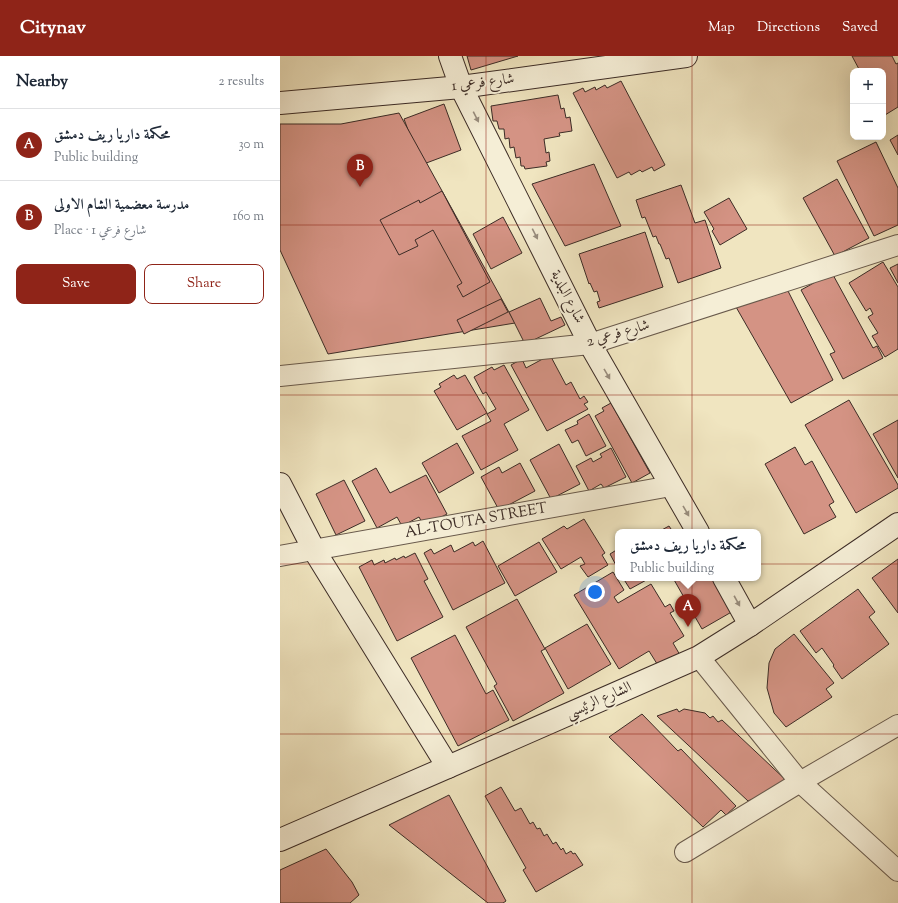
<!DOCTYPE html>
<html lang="en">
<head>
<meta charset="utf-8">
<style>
	:root { --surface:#fff; --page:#f2f2f3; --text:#1f2937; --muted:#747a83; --line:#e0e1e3; --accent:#8f2418 }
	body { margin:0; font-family:"Sorts Mill Goudy",Amiri,serif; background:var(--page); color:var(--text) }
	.controls { position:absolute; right:12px; top:12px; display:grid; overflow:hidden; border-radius:8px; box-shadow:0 4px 16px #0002 }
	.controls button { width:36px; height:36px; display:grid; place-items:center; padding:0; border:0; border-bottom:1px solid var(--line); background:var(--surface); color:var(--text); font:20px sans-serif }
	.you { position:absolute; left:315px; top:536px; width:14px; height:14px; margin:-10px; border:3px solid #fff; border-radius:50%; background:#1a73e8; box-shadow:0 0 0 6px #1a73e833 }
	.badge { display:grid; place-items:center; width:26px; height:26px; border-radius:50%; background:var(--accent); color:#fff; font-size:13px; font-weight:700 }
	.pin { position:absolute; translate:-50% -33px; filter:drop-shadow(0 1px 2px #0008) }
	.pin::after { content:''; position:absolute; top:21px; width:14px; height:12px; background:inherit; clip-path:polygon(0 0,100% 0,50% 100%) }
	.popup { position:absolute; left:335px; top:473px; width:146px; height:52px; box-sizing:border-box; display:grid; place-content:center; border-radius:8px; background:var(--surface); filter:drop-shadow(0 1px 3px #0005); font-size:13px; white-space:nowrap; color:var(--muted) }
	.popup b { font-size:15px; color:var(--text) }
	.popup::after { content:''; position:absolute; left:50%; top:100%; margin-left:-8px; border:8px solid transparent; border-top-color:var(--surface) }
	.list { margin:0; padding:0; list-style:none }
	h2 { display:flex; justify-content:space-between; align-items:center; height:52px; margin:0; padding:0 16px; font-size:17px }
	h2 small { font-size:13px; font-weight:400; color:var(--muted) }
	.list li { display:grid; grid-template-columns:26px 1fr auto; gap:12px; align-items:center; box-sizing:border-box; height:72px; padding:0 16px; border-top:1px solid var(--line) }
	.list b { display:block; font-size:15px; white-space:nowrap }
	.list p { margin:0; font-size:13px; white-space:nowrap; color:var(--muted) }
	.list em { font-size:13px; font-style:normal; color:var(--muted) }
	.actions { display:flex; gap:8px; padding:12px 16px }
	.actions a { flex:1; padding:9px 0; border:1px solid var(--accent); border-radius:8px; text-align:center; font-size:14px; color:var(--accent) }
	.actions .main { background:var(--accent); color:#fff }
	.map { position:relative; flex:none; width:618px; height:847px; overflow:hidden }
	header { display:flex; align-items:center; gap:24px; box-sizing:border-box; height:56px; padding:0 20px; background:var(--accent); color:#fff }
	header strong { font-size:19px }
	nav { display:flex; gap:22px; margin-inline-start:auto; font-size:14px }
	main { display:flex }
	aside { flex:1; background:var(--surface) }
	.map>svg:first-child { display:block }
</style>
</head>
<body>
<header>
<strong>Citynav</strong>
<nav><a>Map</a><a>Directions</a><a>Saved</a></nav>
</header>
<main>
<aside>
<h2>Nearby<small>2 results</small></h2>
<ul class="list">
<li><span class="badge">A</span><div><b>محكمة داريا ريف دمشق</b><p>Public building</p></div><em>30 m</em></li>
<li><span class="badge">B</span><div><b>مدرسة معضمية الشام الاولى</b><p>Place · شارع فرعي 1</p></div><em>160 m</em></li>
</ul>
<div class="actions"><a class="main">Save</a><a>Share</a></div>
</aside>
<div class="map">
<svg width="618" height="847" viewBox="0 0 618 847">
	<rect width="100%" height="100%" fill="#f0e5c0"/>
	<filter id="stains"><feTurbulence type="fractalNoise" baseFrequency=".005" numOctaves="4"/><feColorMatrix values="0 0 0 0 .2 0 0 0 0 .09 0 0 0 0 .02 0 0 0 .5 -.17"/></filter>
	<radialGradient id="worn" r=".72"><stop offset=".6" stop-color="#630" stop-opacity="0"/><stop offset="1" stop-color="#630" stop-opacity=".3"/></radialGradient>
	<g fill="#d49384" stroke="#3c2c26">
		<path d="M 187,0 L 238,0 L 191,14 Z"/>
		<path d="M 572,0 L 612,0 L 616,8 L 618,7 L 618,51 L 605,59 L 603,56 L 603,15 L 580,15 Z"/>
		<path d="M 341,25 L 385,109 L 374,115 L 372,111 L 362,116 L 360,114 L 351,119 L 349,116 L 337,122 L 293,37 L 303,32 L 305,36 L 315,31 L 316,34 L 325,29 L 327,32 Z"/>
		<path d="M 278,39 L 281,53 L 284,52 L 286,62 L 290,61 L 292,75 L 279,77 L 280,80 L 264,83 L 266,97 L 269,96 L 270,105 L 266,106 L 267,110 L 245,113 L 244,110 L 241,110 L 240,101 L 236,102 L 234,91 L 230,92 L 229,82 L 225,83 L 224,73 L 219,73 L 217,65 L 213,65 L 211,50 Z"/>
		<path d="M 164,48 L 181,94 L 141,109 L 124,63 Z"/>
		<path d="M 119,57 L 235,267 L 48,298 L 0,194 L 0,68 L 61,68 Z"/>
		<path d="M 618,79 L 618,99 L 610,84 Z"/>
		<path d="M 596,86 L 618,132 L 618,169 L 594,180 L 557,105 Z"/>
		<path d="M 314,108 L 341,170 L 285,190 L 252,128 Z"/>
		<path d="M 557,123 L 589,182 L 555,200 L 523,142 Z"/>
		<path d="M 401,129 L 415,167 L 425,164 L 441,212 L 398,227 L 389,202 L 386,203 L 380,188 L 379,188 L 376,180 L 373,181 L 365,161 L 362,162 L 356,144 Z"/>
		<path d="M 162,135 L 210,226 L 183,241 L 177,230 L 182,227 L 153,174 L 135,184 L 138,190 L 119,199 L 100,164 L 139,144 L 140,147 Z"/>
		<path d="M 449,142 L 467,173 L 440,189 L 432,175 L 434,173 L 424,156 Z"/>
		<path d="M 223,161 L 242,197 L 211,213 L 193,178 Z"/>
		<path d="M 365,176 L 383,231 L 319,252 L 317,246 L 320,245 L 317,235 L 314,236 L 310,227 L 309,228 L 299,198 Z"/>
		<path d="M 603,206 L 618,231 L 618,293 L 605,301 L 592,280 L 598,277 L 588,261 L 593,258 L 590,252 L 586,255 L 569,227 Z"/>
		<path d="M 618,208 L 618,227 L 610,212 Z"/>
		<path d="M 552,217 L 593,292 L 597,290 L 603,302 L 563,323 L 550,298 L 555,296 L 521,234 Z"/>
		<path d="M 508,235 L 553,324 L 511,347 L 456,251 Z"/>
		<path d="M 260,242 L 271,265 L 281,261 L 285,269 L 245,288 L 229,256 Z"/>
		<path d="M 221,243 L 228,256 L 184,278 L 177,264 Z"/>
		<path d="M 270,299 L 286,329 L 291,326 L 300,343 L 304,340 L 308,346 L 304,348 L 308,353 L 267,375 L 231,309 L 242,303 L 246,312 Z"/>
		<path d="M 224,309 L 249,354 L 224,368 L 238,394 L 201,414 L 182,380 L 211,365 L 207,358 L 216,353 L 206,336 L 203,338 L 194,321 L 212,311 L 214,314 Z"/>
		<path d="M 174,319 L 177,323 L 185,319 L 207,357 L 177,374 L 154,335 L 161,331 L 159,328 Z"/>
		<path d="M 569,344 L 618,429 L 618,432 L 576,457 L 525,369 Z"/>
		<path d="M 331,347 L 370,417 L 352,427 L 315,360 L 324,355 L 322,352 Z"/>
		<path d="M 309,358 L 326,390 L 306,400 L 298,384 L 292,387 L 285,374 L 298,368 L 297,365 Z"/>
		<path d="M 618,364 L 618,422 L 593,378 Z"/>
		<path d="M 177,387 L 194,417 L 159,437 L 142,407 Z"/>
		<path d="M 279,388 L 300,428 L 271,443 L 250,404 Z"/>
		<path d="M 515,391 L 525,409 L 532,405 L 554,446 L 549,449 L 556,461 L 524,478 L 485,408 Z"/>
		<path d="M 331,392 L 346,421 L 324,432 L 321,428 L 309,435 L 296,410 L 311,402 L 313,406 L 322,401 L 320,398 Z"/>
		<path d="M 240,407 L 255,435 L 219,454 L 201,421 L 219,411 L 222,417 Z"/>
		<path d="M 96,412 L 110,437 L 146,419 L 167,458 L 144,470 L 139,461 L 122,470 L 117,461 L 97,472 L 72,425 Z"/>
		<path d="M 64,424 L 85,465 L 56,479 L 36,438 Z"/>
		<path d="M 304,463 L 325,497 L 322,499 L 328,509 L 308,521 L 300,510 L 305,508 L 301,501 L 281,513 L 262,483 L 284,470 L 287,473 Z"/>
		<path d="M 389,470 L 393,476 L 378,476 Z"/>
		<path d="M 203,485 L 225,527 L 173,554 L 144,497 L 151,493 L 154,498 L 171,489 L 174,496 L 193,486 L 195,490 Z"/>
		<path d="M 259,486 L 277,516 L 235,540 L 218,510 Z"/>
		<path d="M 338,493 L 338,513 L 330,498 Z"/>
		<path d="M 135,497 L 148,523 L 144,525 L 163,561 L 117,585 L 79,511 L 92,504 L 94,509 L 104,504 L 105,507 L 115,502 L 116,504 L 124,500 L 125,502 Z"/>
		<path d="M 618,503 L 618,557 L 592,522 Z"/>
		<path d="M 333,516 L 344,534 L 334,541 L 338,547 L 371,528 L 385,551 L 390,548 L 394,555 L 390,557 L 404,580 L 393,587 L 400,599 L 379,611 L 369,595 L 339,613 L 294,539 Z"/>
		<path d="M 343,522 L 370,522 L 350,533 Z"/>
		<path d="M 393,522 L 437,522 L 455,554 L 422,573 Z"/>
		<path d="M 578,533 L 595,556 L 589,561 L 609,588 L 562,623 L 553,610 L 554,609 L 542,592 L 536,597 L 520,575 Z"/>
		<path d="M 237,543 L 265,593 L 261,595 L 284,637 L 233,665 L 214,630 L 217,628 L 186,571 Z"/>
		<path d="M 307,568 L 331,608 L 288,633 L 265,592 Z"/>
		<path d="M 514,578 L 554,627 L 546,633 L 552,641 L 506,671 L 494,657 L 487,632 L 489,607 L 495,593 Z"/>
		<path d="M 175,579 L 206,638 L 213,634 L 229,664 L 178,690 L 131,602 Z"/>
		<path d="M 397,653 L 399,656 L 404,653 L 425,657 L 430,662 L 433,660 L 438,666 L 442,664 L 509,727 L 468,745 L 377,660 Z"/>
		<path d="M 362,658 L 398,695 L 401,693 L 456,750 L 446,759 L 441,754 L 423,771 L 329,681 Z"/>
		<path d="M 221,731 L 235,755 L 241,752 L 250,768 L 253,766 L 257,773 L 260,772 L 264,780 L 267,778 L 273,788 L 276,786 L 281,794 L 283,792 L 286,798 L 291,795 L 293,798 L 295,797 L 303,809 L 256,836 L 243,814 L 246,812 L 205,740 Z"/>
		<path d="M 169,739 L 226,845 L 223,847 L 208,847 L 109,769 Z"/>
		<path d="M 46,793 L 72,826 L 79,839 L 70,847 L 0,847 L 0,814 Z"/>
	</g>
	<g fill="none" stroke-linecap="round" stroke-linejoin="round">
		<g stroke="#695a4c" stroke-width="22">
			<g id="street">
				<path d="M 0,320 L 310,288 L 618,189"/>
				<path d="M 0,500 L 391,430"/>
				<path d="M 419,601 L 520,726 L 618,815"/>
				<path d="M 405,796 L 520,726 L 618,669"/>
			</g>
		</g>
		<g stroke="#3c2c26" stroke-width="24">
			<g id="secondary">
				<path d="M 170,0 L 181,31 L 310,288 L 418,476"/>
				<path d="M 0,47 L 181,31 L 406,0"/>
				<path d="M 0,428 L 34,494 L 168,711"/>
				<path d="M 444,522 L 470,569"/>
				<path d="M 0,784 L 168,711 L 419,601 L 470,569 L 618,468"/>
			</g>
		</g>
		<use href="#street" stroke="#f5eed6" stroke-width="20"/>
		<use href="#secondary" stroke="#f5eed6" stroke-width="22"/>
	</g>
	<defs><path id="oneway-solid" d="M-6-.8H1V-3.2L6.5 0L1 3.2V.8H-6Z"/></defs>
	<g fill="#988d7e">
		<use href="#oneway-solid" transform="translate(196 61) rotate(63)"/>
		<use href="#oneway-solid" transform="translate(255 178) rotate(63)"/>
		<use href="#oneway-solid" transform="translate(327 318) rotate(60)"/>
		<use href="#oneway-solid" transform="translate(406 455) rotate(60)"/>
		<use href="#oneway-solid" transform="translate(457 545) rotate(61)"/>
	</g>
	<path fill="none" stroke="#8f2418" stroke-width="1" stroke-opacity="0.55" d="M 206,0 L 206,847M 412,0 L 412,847M 0,169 L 618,169M 0,339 L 618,339M 0,508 L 618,508M 0,678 L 618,678"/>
	<g text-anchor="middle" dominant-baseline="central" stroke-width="4" stroke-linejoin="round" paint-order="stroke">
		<g font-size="15" fill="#3c2c26" stroke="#f5eed6">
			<text transform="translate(203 27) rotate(-7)">شارع فرعي 1</text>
			<text transform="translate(287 241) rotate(63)">شارع البلدية</text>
			<text transform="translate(338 278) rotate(-16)">شارع فرعي 2</text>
			<text transform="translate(196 465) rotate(-10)">AL-TOUTA STREET</text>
			<text transform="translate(319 645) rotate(-24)">الشارع الرئيسي</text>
		</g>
	</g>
	<rect width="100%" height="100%" filter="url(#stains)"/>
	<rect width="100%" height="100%" fill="url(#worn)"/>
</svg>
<div class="controls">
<button>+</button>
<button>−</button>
</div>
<div class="you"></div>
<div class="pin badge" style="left:408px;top:571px">A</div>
<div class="popup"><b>محكمة داريا ريف دمشق</b>Public building</div>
<div class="pin badge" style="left:80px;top:131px">B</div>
</div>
</main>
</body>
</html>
